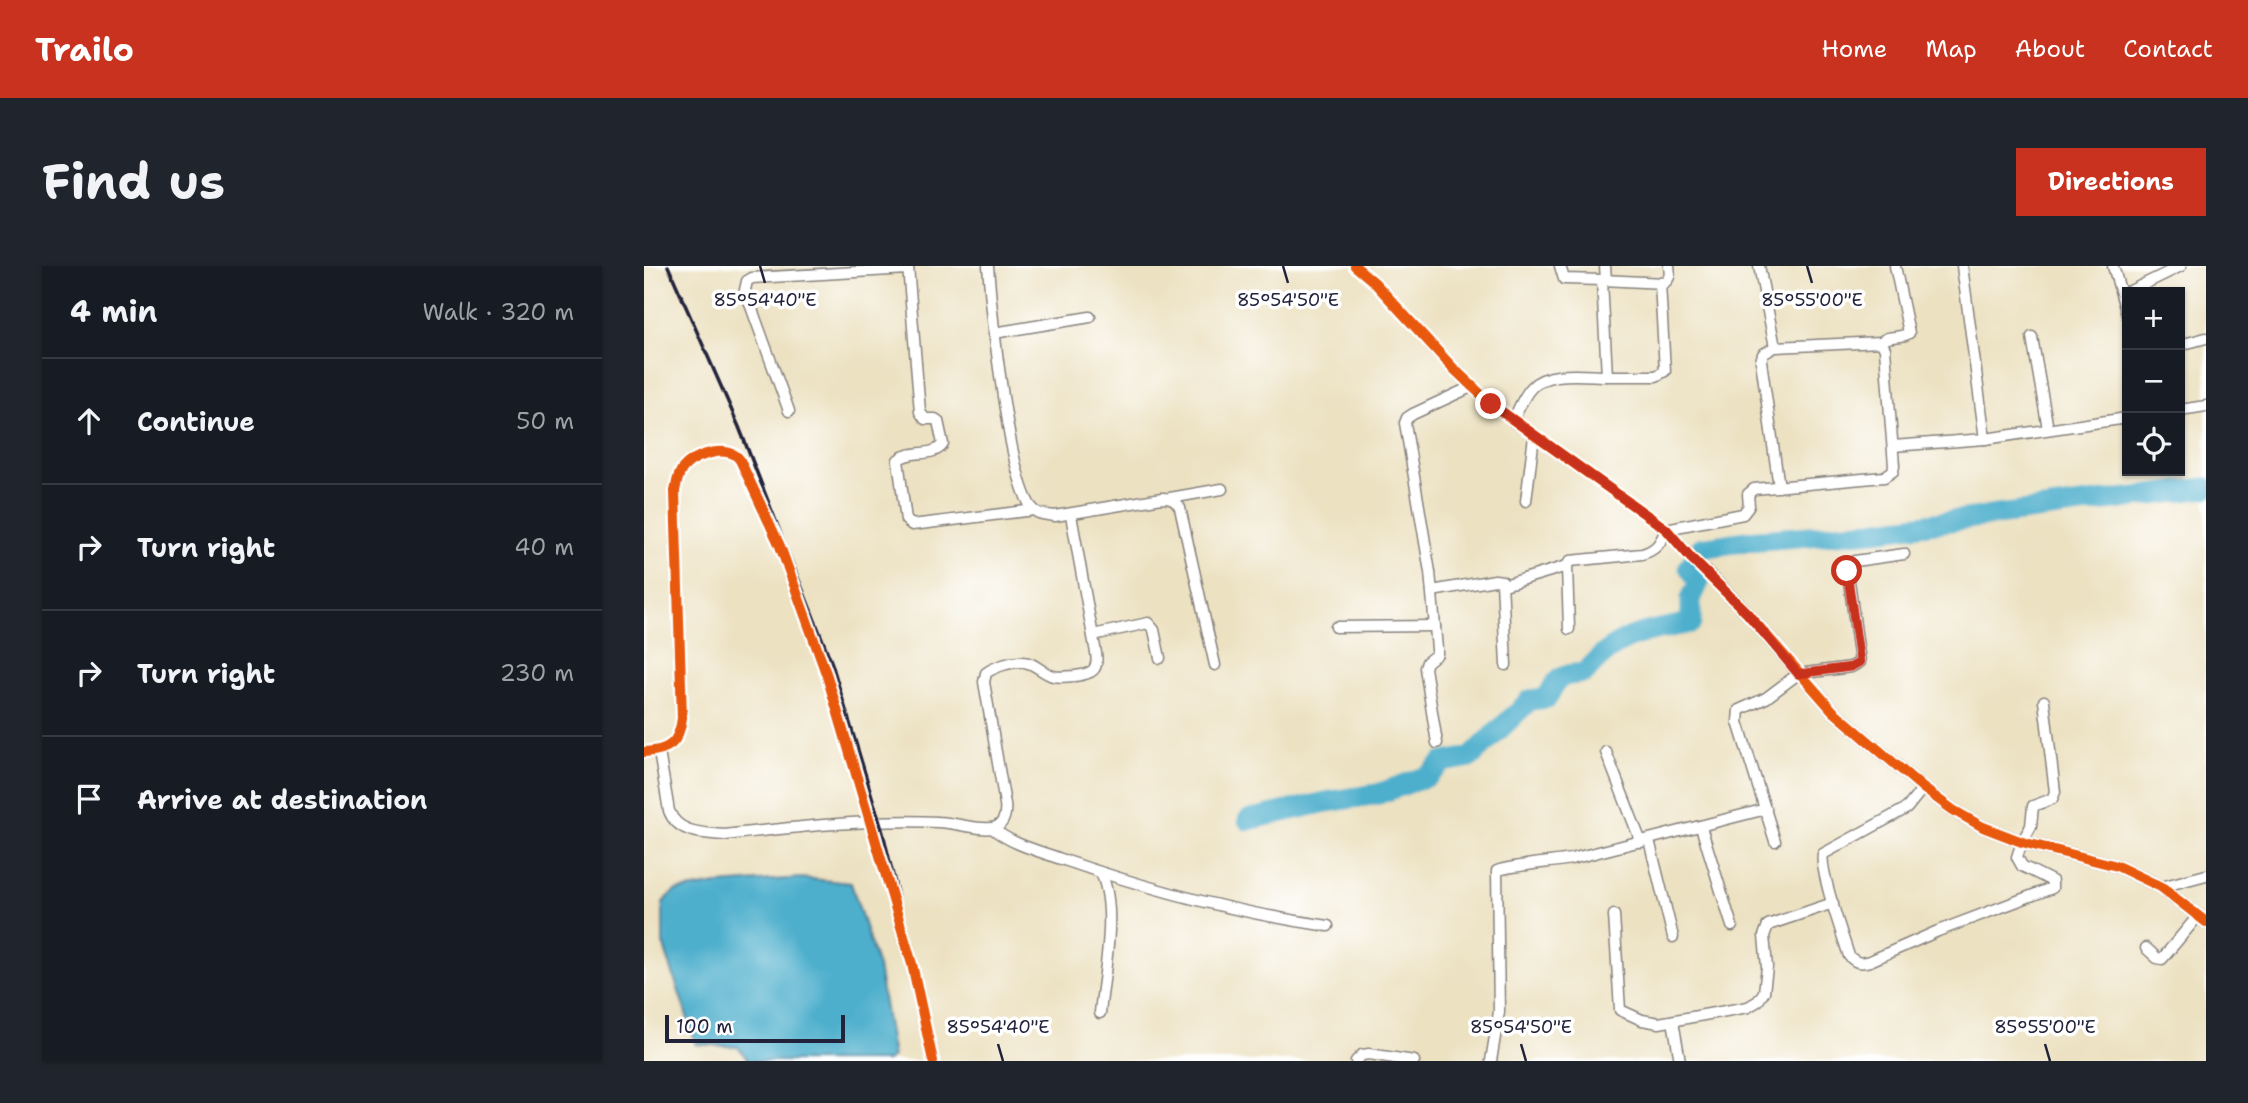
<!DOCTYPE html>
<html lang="en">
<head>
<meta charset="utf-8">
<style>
	:root { --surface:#171b24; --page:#20242c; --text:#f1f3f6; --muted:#9ea1a6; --line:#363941; --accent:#c8321e }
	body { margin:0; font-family:"Shantell Sans",sans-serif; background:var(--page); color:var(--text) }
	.controls { position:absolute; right:21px; top:21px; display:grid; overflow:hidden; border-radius:0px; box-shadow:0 2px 5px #0004 }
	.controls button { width:63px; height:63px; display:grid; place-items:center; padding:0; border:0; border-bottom:2px solid var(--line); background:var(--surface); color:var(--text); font:35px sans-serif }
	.scale { position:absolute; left:21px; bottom:18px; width:180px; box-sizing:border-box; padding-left:7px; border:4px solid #22223b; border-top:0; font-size:19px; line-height:24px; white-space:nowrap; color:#22223b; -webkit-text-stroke:5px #fff; paint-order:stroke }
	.stop { position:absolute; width:21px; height:21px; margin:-16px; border:5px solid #c8321e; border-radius:50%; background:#fff }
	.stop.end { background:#c8321e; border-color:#fff; box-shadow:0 2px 7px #0008 }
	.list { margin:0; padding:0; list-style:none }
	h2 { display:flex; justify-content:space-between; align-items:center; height:91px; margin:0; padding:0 28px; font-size:30px }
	h2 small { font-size:23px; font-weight:400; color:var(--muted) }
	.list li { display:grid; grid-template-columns:46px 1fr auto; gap:21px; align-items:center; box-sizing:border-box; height:126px; padding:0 28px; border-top:2px solid var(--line) }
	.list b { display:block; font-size:26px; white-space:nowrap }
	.list em { font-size:23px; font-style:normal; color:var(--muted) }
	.icon { flex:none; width:38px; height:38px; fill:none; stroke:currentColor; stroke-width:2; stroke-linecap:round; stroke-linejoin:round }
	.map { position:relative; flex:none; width:1562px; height:795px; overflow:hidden; border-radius:0px }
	header { display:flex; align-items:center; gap:42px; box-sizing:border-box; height:98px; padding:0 35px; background:var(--accent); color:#fff }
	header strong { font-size:33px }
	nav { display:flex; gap:38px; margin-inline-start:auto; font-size:24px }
	.intro { display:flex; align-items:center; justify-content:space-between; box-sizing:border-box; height:168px; padding:0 42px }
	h1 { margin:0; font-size:49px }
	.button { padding:18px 32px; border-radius:0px; background:var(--accent); color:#fff; font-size:24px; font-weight:700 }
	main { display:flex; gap:42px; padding:0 42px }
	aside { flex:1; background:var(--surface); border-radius:0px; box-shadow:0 2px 5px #0004 }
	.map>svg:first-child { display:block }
</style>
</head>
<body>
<header>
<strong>Trailo</strong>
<nav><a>Home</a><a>Map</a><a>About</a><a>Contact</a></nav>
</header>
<div class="intro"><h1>Find us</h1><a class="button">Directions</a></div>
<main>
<aside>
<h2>4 min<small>Walk · 320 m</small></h2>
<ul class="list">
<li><svg class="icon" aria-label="ahead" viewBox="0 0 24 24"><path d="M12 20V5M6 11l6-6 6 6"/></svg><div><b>Continue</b></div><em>50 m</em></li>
<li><svg class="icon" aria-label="right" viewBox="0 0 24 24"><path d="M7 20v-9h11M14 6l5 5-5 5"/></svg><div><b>Turn right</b></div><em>40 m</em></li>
<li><svg class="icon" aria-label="right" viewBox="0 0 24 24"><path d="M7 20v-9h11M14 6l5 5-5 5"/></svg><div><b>Turn right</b></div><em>230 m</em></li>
<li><svg class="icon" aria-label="arrive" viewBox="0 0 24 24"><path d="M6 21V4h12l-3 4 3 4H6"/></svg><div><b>Arrive at destination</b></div></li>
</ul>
</aside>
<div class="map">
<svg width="1562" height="795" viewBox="0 0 1562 795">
	<rect width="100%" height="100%" fill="#fff"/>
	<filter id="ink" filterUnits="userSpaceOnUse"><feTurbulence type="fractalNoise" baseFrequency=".0143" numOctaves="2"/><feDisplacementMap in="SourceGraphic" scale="14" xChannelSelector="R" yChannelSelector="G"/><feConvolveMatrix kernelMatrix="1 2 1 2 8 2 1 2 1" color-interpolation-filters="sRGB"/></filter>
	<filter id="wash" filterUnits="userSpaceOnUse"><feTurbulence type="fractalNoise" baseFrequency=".00686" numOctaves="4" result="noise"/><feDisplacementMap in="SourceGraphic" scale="28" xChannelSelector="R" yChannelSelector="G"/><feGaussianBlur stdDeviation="1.57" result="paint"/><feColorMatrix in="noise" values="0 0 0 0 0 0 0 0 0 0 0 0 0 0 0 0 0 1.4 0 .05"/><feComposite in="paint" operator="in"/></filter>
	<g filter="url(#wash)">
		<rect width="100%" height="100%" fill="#ece1c1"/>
		<path fill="#4dafcc" stroke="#386884" stroke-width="2" d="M 157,612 L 207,617 L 234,701 L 249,791 L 243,795 L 105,795 L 94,781 L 52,778 L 19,677 L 19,636 L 31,625 L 74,618 Z"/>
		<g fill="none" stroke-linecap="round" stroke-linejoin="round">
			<path stroke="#4dafcc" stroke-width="21" d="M 604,554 L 682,536 L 734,528 L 784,510 L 799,496 L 827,491 L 886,434 L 903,432 C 914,410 916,409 941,407 C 975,367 997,367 1047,357 L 1047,333 L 1055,316 L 1045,301 L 1057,282 L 1103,275 L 1229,265 L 1562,222"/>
		</g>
	</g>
	<g filter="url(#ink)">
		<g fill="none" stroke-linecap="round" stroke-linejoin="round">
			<g stroke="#87827e" stroke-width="13">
				<g id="minor">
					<path d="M 264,0 L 276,146 L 281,153 L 291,153 L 294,155 L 299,178 C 290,192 266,183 254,194 L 262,254 L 268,259 L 390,244"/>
					<path d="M 344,0 C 347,41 365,221 390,244 C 395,249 404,249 411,250 L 518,232 C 528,232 531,234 536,242 L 571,399"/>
					<path d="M 711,0 L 730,16 L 827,121 L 869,155 L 1022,263 L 1062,306"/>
					<path d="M 961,0 L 962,14"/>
					<path d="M 1115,0 L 1131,81"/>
					<path d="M 1318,0 L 1341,173"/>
					<path d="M 1469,0 L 1483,49"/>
					<path d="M 958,14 L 1020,17 C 1027,12 1026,7 1025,0"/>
					<path d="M 1484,26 L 1537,0"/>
					<path d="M 350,67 L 446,51"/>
					<path d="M 1388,71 L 1404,163"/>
					<path d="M 1237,76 C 1245,68 1257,73 1265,67 L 1251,0"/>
					<path d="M 1536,79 L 1562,72"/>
					<path d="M 963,110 L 1012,110 L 1021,105 L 1016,17"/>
					<path d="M 1536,144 L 1562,140"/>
					<path d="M 145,145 L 101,24 L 103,15 L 108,12 L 264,3"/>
					<path d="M 869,155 C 874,144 879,130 888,121 C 904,104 941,110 963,110 L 958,14 L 920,13 L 916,0"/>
					<path d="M 1249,180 L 1341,173 L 1483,152"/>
					<path d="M 526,232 L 578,223"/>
					<path d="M 882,235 L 890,170"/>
					<path d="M 860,319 L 923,300"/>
					<path d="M 788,325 L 851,314 L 858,315 L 862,399"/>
					<path d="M 692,361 L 791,360"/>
					<path d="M 925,363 L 923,300 L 926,295 L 998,288 C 1012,284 1017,277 1022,263 L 1099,248 L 1105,240 L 1104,228 L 1110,223 L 1240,211 L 1249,205 L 1250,200 L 1241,83 L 1237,76 L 1131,81 L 1119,88 L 1117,95 L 1135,221"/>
					<path d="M 449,369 L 504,357 L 510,364 L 516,392"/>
					<path d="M 793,477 L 781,402 L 783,396 L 793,388 L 793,383 L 786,306 L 761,157 L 763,152 L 769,148 L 827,121"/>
					<path d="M 0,486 C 25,485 35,477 38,452 L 31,225 C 33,216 34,206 41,200 C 52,188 86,178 96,194 L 136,280 L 183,410 L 268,698 L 289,795"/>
					<path d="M 15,486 L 25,545 C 34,568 59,567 81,569 C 151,561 223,553 294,556 C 309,556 339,566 352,561 C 361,557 362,546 361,538 L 340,416 L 342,407 C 350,401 368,395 379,396 C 390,396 398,407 409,410 C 416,412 423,410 431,410 C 447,408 455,405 452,387 L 427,249"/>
					<path d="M 962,486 L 997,576"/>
					<path d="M 1279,522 L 1263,542 L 1179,588 C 1175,603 1199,671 1205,690 C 1212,697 1216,698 1226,695 L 1294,665 L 1408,622 L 1408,615 L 1378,600 L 1373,591 L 1378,576 L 1387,560 L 1389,540 L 1408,533 L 1411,526 L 1400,435"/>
					<path d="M 1057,561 L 1088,660"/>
					<path d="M 348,562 C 369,579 392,584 417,593 C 504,623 591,647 684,660"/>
					<path d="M 1005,574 L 1029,671"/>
					<path d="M 1131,575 L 1094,456 L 1095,444 L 1122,432 L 1154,408 L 1207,401 L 1216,396 L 1203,300 L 1211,295 L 1260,288"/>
					<path d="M 1517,621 L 1562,609"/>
					<path d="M 970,649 L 976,744 L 998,754 L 1015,757 L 1104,741 L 1114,735 L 1120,726 L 1123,701 L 1120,670 L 1124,659 L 1189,637"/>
					<path d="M 1502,682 L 1513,692 L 1518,693 L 1554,650"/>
					<path d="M 456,747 C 460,706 474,643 457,607"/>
					<path d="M 1029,755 L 1036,795"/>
					<path d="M 712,795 L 718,789 L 725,788 L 770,795"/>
					<path d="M 847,795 L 855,746 L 853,605 C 861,600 912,596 927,593 L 1122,543"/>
				</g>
			</g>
			<g stroke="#87827e" stroke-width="15">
				<path id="tertiary" d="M 1062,306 L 1103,347 L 1189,445 L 1279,522 L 1309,544 L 1339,561 L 1378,576 L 1473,600 L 1517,621 L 1562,656"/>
			</g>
			<use href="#minor" stroke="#fff" stroke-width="10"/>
			<use href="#tertiary" stroke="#fff" stroke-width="12"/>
			<path stroke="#22223b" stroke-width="3.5" d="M 24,0 L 95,161 L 188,398 L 239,567 L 293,795"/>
			<g stroke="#fff" stroke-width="15">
				<g id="cycleway">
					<path d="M 711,0 L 730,16 L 809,102 L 847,138 L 1022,263 L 1047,292 L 1103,347 L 1189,445 L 1279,522 L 1309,544 L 1339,561 L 1378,576 L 1473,600 L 1517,621 L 1562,656"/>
					<path d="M 0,486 C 25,485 35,477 38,452 L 31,225 C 33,216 34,206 41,200 C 52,188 86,178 96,194 L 136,280 L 183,410 L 268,698 L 289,795"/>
				</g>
			</g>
			<use href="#cycleway" stroke="#e8590c" stroke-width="10"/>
		</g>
	</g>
	<g fill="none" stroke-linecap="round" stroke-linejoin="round" filter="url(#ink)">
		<path stroke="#c8321e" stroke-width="9" d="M 847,138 L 1022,263 L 1047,292 L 1103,347 L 1154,408 L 1207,401 L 1216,396 L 1203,305"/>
	</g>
	<path fill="none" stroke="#22223b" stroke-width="2.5" d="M 116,0 L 121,17M 639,0 L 644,17M 1163,0 L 1168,17M 354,778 L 359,795M 877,778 L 882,795M 1401,778 L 1406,795"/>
	<g font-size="18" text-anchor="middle" fill="#22223b" stroke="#fff" stroke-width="7" stroke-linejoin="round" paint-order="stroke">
		<text x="121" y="40">85°54'40"E</text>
		<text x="644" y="40">85°54'50"E</text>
		<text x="1168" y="40">85°55'00"E</text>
		<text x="354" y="767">85°54'40"E</text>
		<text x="877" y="767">85°54'50"E</text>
		<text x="1401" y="767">85°55'00"E</text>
	</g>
</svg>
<div class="controls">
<button>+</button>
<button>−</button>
<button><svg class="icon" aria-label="locate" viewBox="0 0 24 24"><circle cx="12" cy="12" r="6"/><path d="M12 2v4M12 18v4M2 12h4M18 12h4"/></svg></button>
</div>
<div class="scale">100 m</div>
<div class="stop" style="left:1203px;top:305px"></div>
<div class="stop end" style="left:847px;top:138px"></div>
</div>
</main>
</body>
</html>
